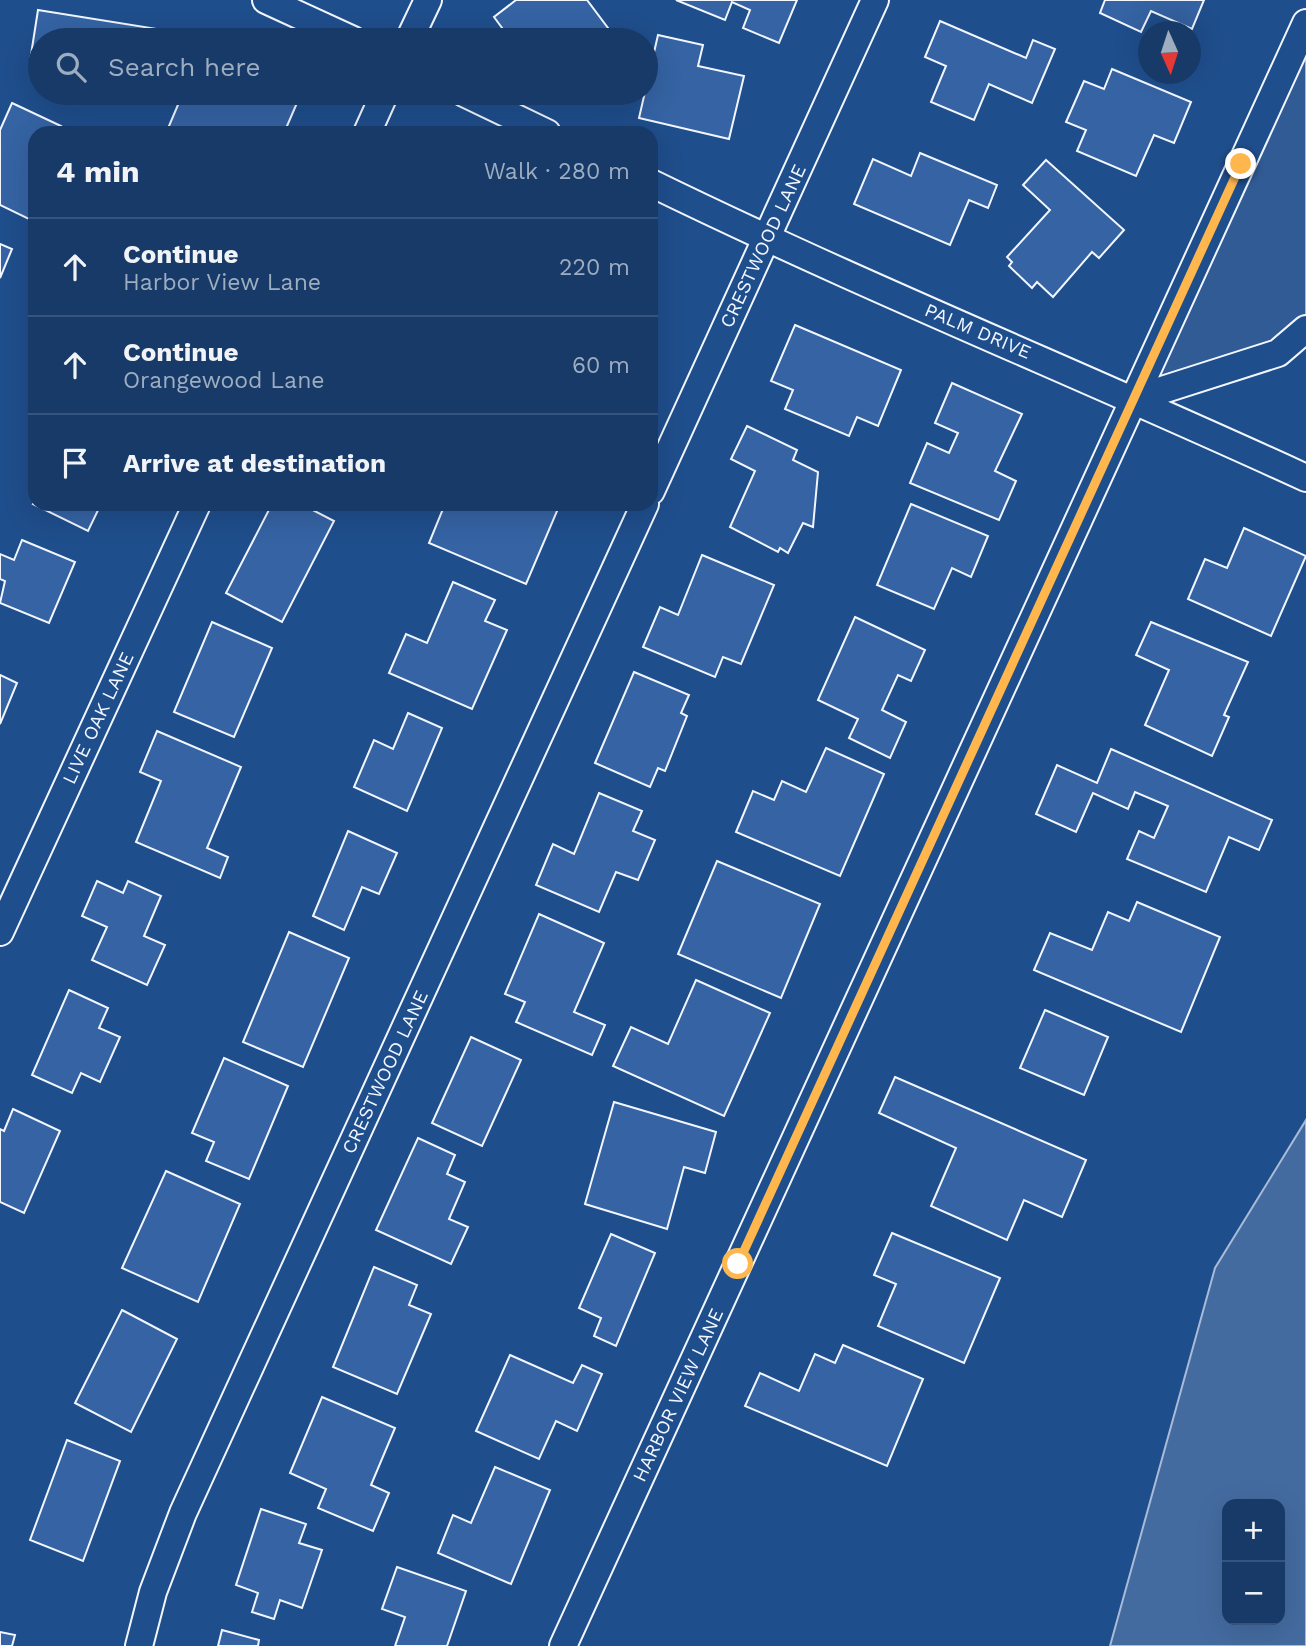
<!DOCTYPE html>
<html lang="en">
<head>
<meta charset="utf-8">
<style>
	:root { --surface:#173a69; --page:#20416f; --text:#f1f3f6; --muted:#9eadc0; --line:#36547d }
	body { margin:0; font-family:"Work Sans",sans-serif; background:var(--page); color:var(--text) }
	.controls { position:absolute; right:21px; bottom:21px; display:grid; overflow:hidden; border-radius:14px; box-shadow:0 7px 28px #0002 }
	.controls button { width:63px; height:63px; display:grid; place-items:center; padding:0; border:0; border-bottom:2px solid var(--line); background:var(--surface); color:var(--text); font:35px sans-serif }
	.compass { position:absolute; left:1138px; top:21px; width:63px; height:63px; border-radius:50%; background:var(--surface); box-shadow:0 7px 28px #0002; rotate:177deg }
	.stop { position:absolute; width:21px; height:21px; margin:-16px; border:5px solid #ffb74d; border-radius:50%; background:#fff }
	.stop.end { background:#ffb74d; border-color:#fff; box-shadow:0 2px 7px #0008 }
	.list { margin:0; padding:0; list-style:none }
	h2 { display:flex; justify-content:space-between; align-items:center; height:91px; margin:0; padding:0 28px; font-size:30px }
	h2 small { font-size:23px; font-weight:400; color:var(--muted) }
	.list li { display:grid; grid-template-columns:46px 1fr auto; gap:21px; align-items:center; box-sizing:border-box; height:98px; padding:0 28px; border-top:2px solid var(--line) }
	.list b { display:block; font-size:26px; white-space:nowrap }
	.list p { margin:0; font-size:23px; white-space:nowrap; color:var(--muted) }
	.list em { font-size:23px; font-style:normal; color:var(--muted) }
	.icon { flex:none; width:38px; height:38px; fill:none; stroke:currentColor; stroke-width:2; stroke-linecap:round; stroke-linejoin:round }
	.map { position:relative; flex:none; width:1306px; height:1646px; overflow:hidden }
	.search { position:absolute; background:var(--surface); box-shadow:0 7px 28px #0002; left:28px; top:28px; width:630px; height:77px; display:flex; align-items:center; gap:18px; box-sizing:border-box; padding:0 24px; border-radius:38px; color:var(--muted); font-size:26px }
	.panel { position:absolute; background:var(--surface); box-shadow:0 7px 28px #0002; left:28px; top:126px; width:630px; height:385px; border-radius:21px }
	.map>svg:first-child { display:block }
</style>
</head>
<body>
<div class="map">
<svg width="1306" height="1646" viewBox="0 0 1306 1646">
	<rect width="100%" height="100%" fill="#1f4e8c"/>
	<path fill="#305b95" stroke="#a8bbd7" stroke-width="2" d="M 1306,23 L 1306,329 L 1134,399 Z"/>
	<path fill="#446ba0" stroke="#a8bbd7" stroke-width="2" fill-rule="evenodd" d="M 1306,1120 L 1306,1646 L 1110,1646 L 1215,1268 ZM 1227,1504 L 1280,1504 L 1280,1620 L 1227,1620 Z"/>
	<g fill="#3563a3" stroke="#f2f6ff" stroke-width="2">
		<path d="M 516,0 L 587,0 L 617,40 L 511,40 L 494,17 Z"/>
		<path d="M 676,0 L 797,0 L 779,43 L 743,28 L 750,10 L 732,2 L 725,20 Z"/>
		<path d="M 1105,0 L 1204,0 L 1192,29 L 1151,11 L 1141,32 L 1100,13 Z"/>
		<path d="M 38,10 L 157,29 L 155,40 L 40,40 L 40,63 L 30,61 Z"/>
		<path d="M 940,21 L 1026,58 L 1033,40 L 1055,49 L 1032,103 L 989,84 L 974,120 L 931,102 L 946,66 L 925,57 Z"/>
		<path d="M 658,35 L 703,45 L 698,66 L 744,76 L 729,139 L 639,118 Z"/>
		<path d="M 1112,69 L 1191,102 L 1174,143 L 1154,135 L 1136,176 L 1077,151 L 1086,130 L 1066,122 L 1084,81 L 1104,89 Z"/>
		<path d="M 183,93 L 292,93 L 300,96 L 284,133 L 166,133 Z"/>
		<path d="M 12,103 L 61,126 L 57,133 L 35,133 L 35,222 L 0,205 L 0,130 Z"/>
		<path d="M 920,153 L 997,185 L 988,208 L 969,200 L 950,245 L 854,204 L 873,159 L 911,176 Z"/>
		<path d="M 1046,160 L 1124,230 L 1099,258 L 1092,252 L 1053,297 L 1037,282 L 1032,288 L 1009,266 L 1012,262 L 1007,257 L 1050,210 L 1023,185 Z"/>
		<path d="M 0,244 L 12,249 L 0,278 Z"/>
		<path d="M 795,325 L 901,370 L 878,426 L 857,417 L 849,436 L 785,409 L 793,390 L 771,381 Z"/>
		<path d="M 952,383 L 1022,414 L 995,471 L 1016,481 L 999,520 L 910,483 L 927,443 L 949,453 L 958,433 L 935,423 Z"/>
		<path d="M 747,426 L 797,450 L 793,460 L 818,472 L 813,527 L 803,523 L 788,553 L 780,548 L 778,552 L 730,527 L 755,471 L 731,459 Z"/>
		<path d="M 35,501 L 35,504 L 101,504 L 88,531 L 33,504 Z"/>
		<path d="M 272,504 L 301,504 L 334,521 L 282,622 L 226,593 Z"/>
		<path d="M 445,504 L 560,504 L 526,584 L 429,543 Z"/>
		<path d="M 911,504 L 988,536 L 971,577 L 952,568 L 934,609 L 877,585 Z"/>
		<path d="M 1244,528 L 1306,556 L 1271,636 L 1188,599 L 1205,559 L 1227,568 Z"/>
		<path d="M 22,540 L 75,562 L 49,623 L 0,603 L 5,581 L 0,579 L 0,554 L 14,560 Z"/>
		<path d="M 702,555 L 774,585 L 741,664 L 723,657 L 715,677 L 643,647 L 660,607 L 678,615 Z"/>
		<path d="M 453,582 L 495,600 L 485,621 L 507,630 L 472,709 L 389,673 L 406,634 L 427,643 Z"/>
		<path d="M 855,617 L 925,650 L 911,681 L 898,675 L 882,710 L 906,722 L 890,758 L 849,738 L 858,719 L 818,700 Z"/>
		<path d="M 212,622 L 272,648 L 234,737 L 174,712 Z"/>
		<path d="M 1151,622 L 1248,662 L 1224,715 L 1229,717 L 1212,756 L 1145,725 L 1169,670 L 1136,655 Z"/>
		<path d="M 634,672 L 689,695 L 681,713 L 687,716 L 665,771 L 658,768 L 650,787 L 595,763 Z"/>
		<path d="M 0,675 L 17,683 L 0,724 Z"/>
		<path d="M 408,713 L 442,728 L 407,811 L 354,787 L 374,740 L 393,749 Z"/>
		<path d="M 157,731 L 241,767 L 207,848 L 228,857 L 220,878 L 136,842 L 161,781 L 140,772 Z"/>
		<path d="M 826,748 L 884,774 L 840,876 L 736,832 L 753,791 L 774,800 L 782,781 L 806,792 Z"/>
		<path d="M 1111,749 L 1272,820 L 1259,850 L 1229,837 L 1206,892 L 1127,859 L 1139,831 L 1154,838 L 1168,806 L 1135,792 L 1128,809 L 1093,793 L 1076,832 L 1036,814 L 1057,765 L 1097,783 Z"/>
		<path d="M 599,793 L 642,811 L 633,831 L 655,840 L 638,880 L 616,872 L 599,912 L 536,885 L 553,844 L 574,854 Z"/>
		<path d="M 348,831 L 397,853 L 379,894 L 362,887 L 344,930 L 313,916 Z"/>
		<path d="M 717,861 L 820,904 L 781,998 L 678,954 Z"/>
		<path d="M 97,881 L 123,893 L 128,881 L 161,896 L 144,936 L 165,945 L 147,985 L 92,960 L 107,927 L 82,916 Z"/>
		<path d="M 1137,902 L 1220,937 L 1181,1032 L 1034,970 L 1050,933 L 1092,950 L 1108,912 L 1129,921 Z"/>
		<path d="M 539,914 L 604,943 L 574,1012 L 605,1025 L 592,1055 L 516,1022 L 525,1002 L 505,994 Z"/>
		<path d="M 289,932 L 349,958 L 303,1067 L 243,1042 Z"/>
		<path d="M 696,980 L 770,1013 L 724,1116 L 613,1066 L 631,1027 L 668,1044 Z"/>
		<path d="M 69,990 L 108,1008 L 99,1028 L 120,1037 L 100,1082 L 81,1073 L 72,1093 L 32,1075 Z"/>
		<path d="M 1045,1010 L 1108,1037 L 1084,1095 L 1020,1068 Z"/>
		<path d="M 471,1037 L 521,1060 L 482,1146 L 432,1123 Z"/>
		<path d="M 224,1058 L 288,1086 L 249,1179 L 206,1161 L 214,1142 L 192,1133 Z"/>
		<path d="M 895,1077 L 1086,1160 L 1062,1217 L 1024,1200 L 1007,1240 L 931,1206 L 956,1148 L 879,1113 Z"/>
		<path d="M 614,1102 L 716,1132 L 705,1173 L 684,1167 L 667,1229 L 585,1204 Z"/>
		<path d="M 13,1109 L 60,1131 L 24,1213 L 0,1202 L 0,1129 L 4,1131 Z"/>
		<path d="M 418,1138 L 455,1155 L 447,1174 L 465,1182 L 449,1219 L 468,1227 L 451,1264 L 376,1230 Z"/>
		<path d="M 166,1171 L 240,1204 L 198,1302 L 122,1268 Z"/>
		<path d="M 892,1233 L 1000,1278 L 964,1363 L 878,1326 L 896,1284 L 874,1275 Z"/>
		<path d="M 611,1234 L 655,1253 L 616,1346 L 594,1336 L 601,1318 L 579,1308 Z"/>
		<path d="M 374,1267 L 417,1285 L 409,1305 L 431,1314 L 397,1394 L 333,1367 Z"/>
		<path d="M 122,1310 L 177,1339 L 131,1432 L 75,1403 Z"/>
		<path d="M 843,1345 L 923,1379 L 887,1466 L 745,1406 L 760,1373 L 799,1391 L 815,1354 L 835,1363 Z"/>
		<path d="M 510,1355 L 573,1383 L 582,1365 L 602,1374 L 577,1431 L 556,1421 L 539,1459 L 476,1431 Z"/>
		<path d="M 322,1397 L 395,1428 L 371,1485 L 389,1493 L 373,1531 L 318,1508 L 326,1489 L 290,1473 Z"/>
		<path d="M 67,1440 L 120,1461 L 83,1561 L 30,1540 Z"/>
		<path d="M 495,1467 L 550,1490 L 511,1584 L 438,1553 L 453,1515 L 471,1523 Z"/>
		<path d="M 261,1509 L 306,1524 L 299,1543 L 322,1550 L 302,1608 L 280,1600 L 274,1619 L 252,1612 L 258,1593 L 236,1585 Z"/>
		<path d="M 397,1567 L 466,1591 L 447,1646 L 395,1646 L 405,1617 L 382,1609 Z"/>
		<path d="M 222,1630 L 259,1640 L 258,1646 L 218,1646 Z"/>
		<path d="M 0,1632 L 15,1635 L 12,1646 L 0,1646 Z"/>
	</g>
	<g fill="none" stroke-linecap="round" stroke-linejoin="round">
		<g stroke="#f2f6ff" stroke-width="30">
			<g id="minor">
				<path d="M 266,0 L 353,40"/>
				<path d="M 409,40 L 428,0"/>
				<path d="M 464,93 L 547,133"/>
				<path d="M 367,133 L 385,93"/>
				<path d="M 651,183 C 866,288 1089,378 1306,478"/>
				<path d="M 1134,399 L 1306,23"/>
				<path d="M 651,491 L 875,0"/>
				<path d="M 0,932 L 197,504"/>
				<path d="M 139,1646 L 153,1592 L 183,1513 L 645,504"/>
				<path d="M 563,1646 L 1134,399 L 1278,353 L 1306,329"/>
			</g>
		</g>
		<use href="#minor" stroke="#1f4e8c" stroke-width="26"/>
	</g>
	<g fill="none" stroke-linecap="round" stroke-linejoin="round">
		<path stroke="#ffb74d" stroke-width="9" d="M 738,1264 L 1241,164"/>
	</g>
	<g text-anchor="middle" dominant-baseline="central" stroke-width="5" stroke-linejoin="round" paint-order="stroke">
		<g font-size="19" fill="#f2f6ff" stroke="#1f4e8c">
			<text transform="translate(763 246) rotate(-65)">CRESTWOOD LANE</text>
			<text transform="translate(978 331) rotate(23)">PALM DRIVE</text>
			<text transform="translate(98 718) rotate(-65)">LIVE OAK LANE</text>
			<text transform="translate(385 1072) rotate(-65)">CRESTWOOD LANE</text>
			<text transform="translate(678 1395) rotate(-65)">HARBOR VIEW LANE</text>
		</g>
	</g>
</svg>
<div class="controls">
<button>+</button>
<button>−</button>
</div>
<svg class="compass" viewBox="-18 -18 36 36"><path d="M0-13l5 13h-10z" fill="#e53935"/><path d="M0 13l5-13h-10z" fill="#9eadc0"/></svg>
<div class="stop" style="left:738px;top:1264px"></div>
<div class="stop end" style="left:1241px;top:164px"></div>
<div class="search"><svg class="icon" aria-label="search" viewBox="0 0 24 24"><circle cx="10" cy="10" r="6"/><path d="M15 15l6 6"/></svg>Search here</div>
<section class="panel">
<h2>4 min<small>Walk · 280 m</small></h2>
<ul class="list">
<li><svg class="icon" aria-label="ahead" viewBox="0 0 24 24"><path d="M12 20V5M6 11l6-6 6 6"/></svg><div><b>Continue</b><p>Harbor View Lane</p></div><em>220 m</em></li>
<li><svg class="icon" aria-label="ahead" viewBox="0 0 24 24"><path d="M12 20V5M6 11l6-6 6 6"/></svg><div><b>Continue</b><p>Orangewood Lane</p></div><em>60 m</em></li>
<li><svg class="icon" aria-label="arrive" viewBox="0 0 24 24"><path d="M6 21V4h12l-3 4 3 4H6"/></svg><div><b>Arrive at destination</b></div></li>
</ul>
</section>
</div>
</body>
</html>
